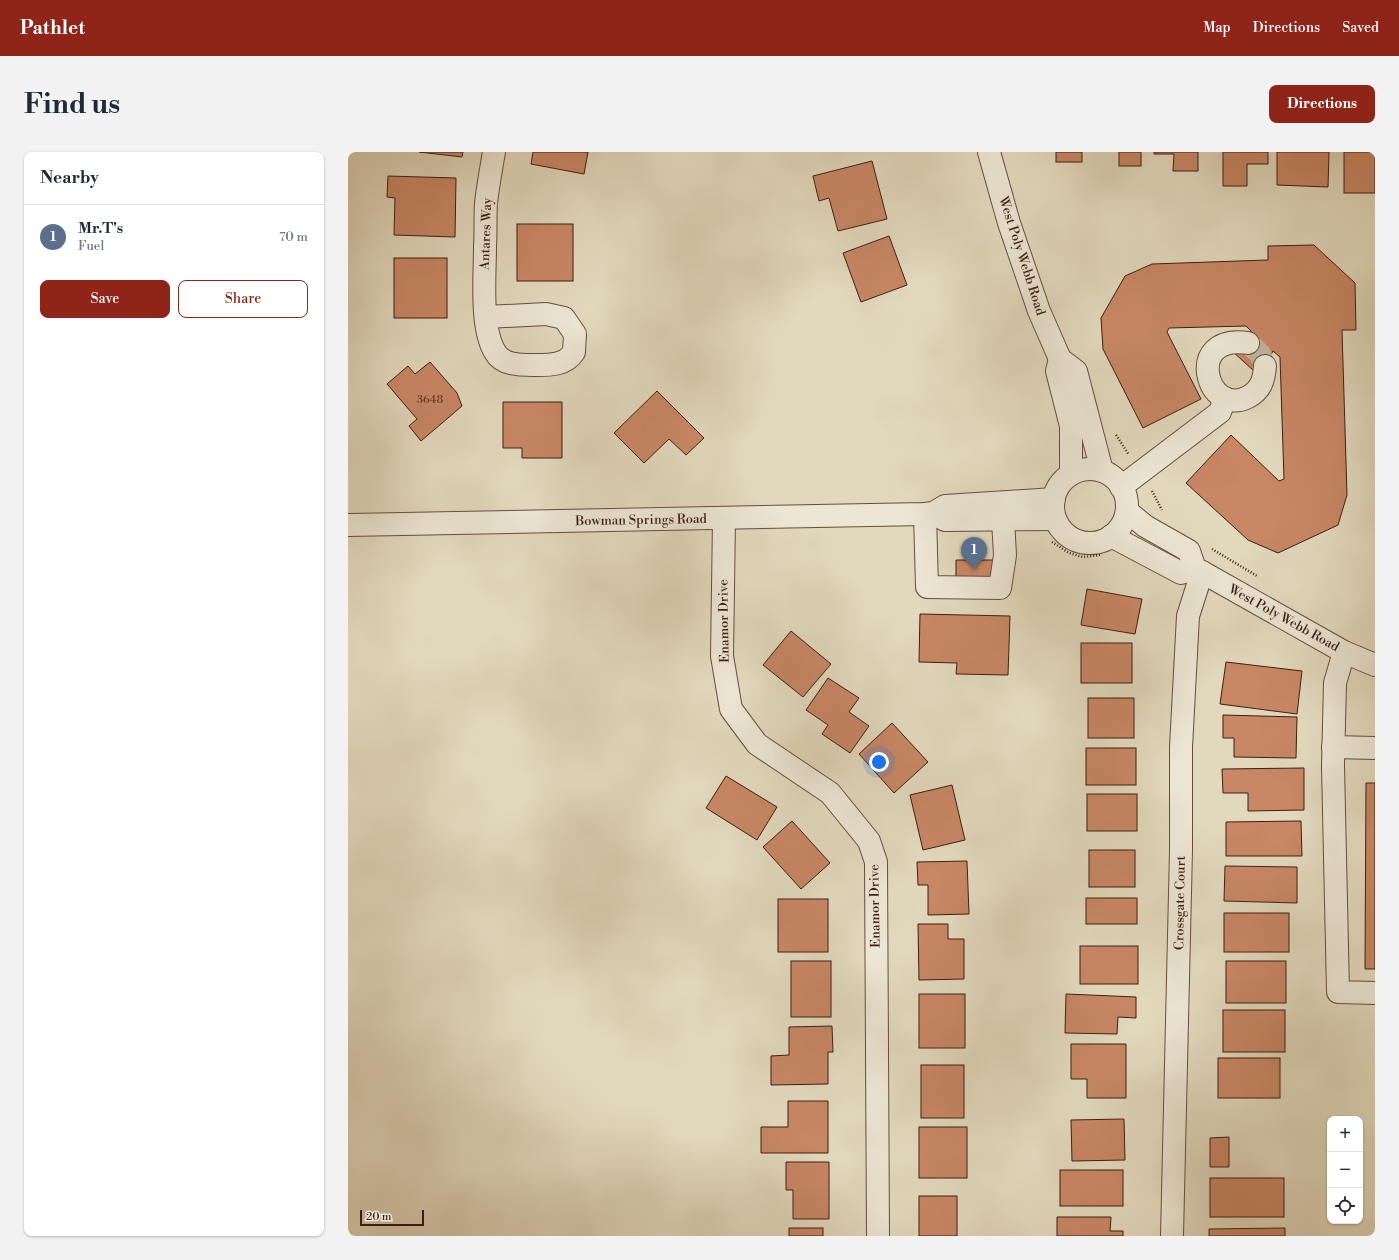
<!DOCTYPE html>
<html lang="en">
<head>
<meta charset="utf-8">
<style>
	:root { --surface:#fff; --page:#f2f2f3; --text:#1f2937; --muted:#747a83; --line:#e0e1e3; --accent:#8f2418 }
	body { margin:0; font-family:"Libre Bodoni",serif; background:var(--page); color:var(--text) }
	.controls { position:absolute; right:12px; bottom:12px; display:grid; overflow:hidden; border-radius:8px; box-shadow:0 1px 3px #0004 }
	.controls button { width:36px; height:36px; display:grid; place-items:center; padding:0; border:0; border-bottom:1px solid var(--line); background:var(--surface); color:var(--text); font:20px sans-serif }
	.scale { position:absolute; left:12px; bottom:10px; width:64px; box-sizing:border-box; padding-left:4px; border:2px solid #3c1f11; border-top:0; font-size:11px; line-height:14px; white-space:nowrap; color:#3c1f11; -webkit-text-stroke:3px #ece6d4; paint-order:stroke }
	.you { position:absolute; left:531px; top:610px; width:14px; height:14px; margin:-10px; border:3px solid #fff; border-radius:50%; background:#1a73e8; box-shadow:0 0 0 6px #1a73e833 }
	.badge { display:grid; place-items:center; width:26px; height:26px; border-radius:50%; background:var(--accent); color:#fff; font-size:13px; font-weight:700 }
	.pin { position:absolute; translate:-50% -33px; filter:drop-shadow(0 1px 2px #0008) }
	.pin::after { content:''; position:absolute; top:21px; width:14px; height:12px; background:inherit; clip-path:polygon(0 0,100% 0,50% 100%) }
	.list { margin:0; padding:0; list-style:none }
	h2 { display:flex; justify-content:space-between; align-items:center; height:52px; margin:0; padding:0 16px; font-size:17px }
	h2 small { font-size:13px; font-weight:400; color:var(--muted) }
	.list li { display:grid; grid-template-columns:26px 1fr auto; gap:12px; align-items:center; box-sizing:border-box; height:64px; padding:0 16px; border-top:1px solid var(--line) }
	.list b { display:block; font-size:15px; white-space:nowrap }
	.list p { margin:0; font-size:13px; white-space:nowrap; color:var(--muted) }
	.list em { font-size:13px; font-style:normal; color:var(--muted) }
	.actions { display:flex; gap:8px; padding:12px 16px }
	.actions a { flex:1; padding:9px 0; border:1px solid var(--accent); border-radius:8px; text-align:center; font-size:14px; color:var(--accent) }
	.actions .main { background:var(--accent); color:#fff }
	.icon { flex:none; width:22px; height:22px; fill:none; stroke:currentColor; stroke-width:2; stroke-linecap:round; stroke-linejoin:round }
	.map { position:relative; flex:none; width:1027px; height:1084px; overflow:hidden; border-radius:8px }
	header { display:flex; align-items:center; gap:24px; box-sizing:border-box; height:56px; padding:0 20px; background:var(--accent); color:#fff }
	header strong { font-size:19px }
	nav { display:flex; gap:22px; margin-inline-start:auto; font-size:14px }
	.intro { display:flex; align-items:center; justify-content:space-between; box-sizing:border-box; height:96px; padding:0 24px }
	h1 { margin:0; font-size:28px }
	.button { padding:10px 18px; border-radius:8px; background:var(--accent); color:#fff; font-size:14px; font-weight:700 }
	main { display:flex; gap:24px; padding:0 24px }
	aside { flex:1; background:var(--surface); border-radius:8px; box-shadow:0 1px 3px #0004 }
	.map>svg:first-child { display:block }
</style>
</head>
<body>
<header>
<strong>Pathlet</strong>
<nav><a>Map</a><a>Directions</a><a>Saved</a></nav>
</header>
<div class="intro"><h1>Find us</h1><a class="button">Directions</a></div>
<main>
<aside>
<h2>Nearby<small></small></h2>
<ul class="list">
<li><span class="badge" style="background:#5c6f8a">1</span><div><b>Mr.T's</b><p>Fuel</p></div><em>70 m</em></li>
</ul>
<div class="actions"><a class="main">Save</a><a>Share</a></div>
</aside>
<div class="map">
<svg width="1027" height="1084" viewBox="0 0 1027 1084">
	<rect width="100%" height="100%" fill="#e2d9bd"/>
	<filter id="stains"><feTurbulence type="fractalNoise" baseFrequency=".005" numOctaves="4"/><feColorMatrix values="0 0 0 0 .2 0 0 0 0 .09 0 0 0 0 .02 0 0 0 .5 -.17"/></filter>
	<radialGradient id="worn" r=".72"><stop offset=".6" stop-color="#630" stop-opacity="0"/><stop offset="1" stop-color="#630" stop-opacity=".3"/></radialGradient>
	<g fill="#c88765" stroke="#3c1f11">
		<path d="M 71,0 L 115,0 L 114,5 Z"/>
		<path d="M 185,0 L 240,0 L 236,22 L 183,12 Z"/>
		<rect x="708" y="0" width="26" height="10"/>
		<rect x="771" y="0" width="22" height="14"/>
		<path d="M 806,0 L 850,0 L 850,19 L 825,19 L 826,2 L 806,2 Z"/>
		<path d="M 875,0 L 920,0 L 920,12 L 899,12 L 899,34 L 875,34 Z"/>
		<path d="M 929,0 L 981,0 L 980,35 L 929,33 Z"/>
		<rect x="996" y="0" width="31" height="41"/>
		<path d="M 524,9 L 539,67 L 490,79 L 481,46 L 471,49 L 465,24 Z"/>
		<path d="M 40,24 L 108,26 L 107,85 L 46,83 L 47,46 L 39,45 Z"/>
		<rect x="169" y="72" width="56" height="57"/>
		<path d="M 541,84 L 559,133 L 513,150 L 495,101 Z"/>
		<path d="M 966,93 L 1007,131 L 1008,178 L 994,178 L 999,343 L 990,373 L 930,401 L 900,388 L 838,331 L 883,283 L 931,329 L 936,327 L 932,205 L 925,199 L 917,214 L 906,219 L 884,199 L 900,191 L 903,179 L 898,174 L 821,176 L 819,180 L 853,247 L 795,276 L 755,197 L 753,166 L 777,124 L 804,112 L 920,108 L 920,94 Z"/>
		<rect x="46" y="106" width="53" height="60"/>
		<path d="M 82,210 L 109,241 L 114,254 L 73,289 L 61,274 L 69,267 L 39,232 L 60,214 L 67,222 Z"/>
		<path d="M 309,239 L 356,286 L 338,303 L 321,287 L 296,311 L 266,281 Z"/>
		<path d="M 155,250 L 214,250 L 214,306 L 174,306 L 174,296 L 155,296 Z"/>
		<path d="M 608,408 L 645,408 L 644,427 L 608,427 Z"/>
		<path d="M 739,437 L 794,447 L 787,482 L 733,473 Z"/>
		<path d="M 572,462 L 662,464 L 660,523 L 608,522 L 609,511 L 571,510 Z"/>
		<path d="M 443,479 L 483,512 L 455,545 L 415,513 Z"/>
		<rect x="733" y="491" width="51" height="40"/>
		<path d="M 878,510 L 954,519 L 949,562 L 872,552 Z"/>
		<path d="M 480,526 L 511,546 L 501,560 L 521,574 L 502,601 L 474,582 L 480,573 L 458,558 Z"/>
		<rect x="740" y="546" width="46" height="40"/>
		<path d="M 875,563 L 949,565 L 948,606 L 886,605 L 886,586 L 875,586 Z"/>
		<path d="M 544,571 L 580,610 L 546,641 L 511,602 Z"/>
		<rect x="738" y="596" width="50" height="37"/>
		<path d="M 956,616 L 956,658 L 900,659 L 900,641 L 875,641 L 874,617 Z"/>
		<path d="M 378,624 L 429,655 L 409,688 L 358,656 Z"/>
		<path d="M 1018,631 L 1027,631 L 1027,817 L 1017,817 Z"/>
		<path d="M 604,633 L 617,688 L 575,698 L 562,643 Z"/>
		<rect x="739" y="642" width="50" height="37"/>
		<path d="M 444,669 L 482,711 L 453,737 L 415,695 Z"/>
		<path d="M 953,669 L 954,704 L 878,704 L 878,670 Z"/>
		<rect x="741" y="698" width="46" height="37"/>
		<path d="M 619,709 L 621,762 L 580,763 L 580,733 L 570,733 L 569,710 Z"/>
		<path d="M 877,714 L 949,715 L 949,751 L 876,749 Z"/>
		<rect x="738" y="746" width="51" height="26"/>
		<rect x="430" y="747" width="50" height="53"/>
		<rect x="876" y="761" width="65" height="39"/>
		<path d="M 570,772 L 600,772 L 600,787 L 616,787 L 616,827 L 571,828 Z"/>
		<rect x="732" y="794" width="58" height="38"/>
		<rect x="443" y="809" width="40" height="56"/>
		<rect x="878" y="809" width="60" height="42"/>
		<rect x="571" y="842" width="46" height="54"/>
		<path d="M 718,842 L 788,845 L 788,866 L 770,865 L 769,882 L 717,881 Z"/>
		<rect x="875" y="858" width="62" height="42"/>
		<path d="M 484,874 L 485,900 L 480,900 L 480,932 L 423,933 L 423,904 L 441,903 L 441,875 Z"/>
		<path d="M 723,892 L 778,892 L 778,946 L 739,946 L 739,927 L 723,927 Z"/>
		<rect x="870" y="906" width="62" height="40"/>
		<rect x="573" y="913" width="43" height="53"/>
		<path d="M 440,949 L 480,949 L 480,1001 L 413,1001 L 413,975 L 440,975 Z"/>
		<path d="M 776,967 L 777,1008 L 724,1009 L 723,968 Z"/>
		<rect x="571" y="975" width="48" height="51"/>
		<path d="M 881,985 L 881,1015 L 862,1015 L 862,986 Z"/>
		<path d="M 438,1010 L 481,1010 L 481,1067 L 445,1067 L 445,1038 L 438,1038 Z"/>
		<rect x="712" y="1018" width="63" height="36"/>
		<rect x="862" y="1026" width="74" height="39"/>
		<rect x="571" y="1044" width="38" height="40"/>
		<path d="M 709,1065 L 763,1065 L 762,1079 L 775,1079 L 775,1084 L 709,1084 Z"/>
		<rect x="441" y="1076" width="34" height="8"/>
		<path d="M 937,1076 L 937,1084 L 861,1084 L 861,1077 Z"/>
	</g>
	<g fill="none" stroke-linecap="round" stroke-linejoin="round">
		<path stroke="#c1b49b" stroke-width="22" stroke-dasharray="22 11" stroke-linecap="butt" d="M 900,191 L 912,202 L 917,214"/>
		<g stroke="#664e3c" stroke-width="24">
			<g id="minor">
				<path d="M 641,0 L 661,71 L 691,159 L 712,207 L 728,219 L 754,319"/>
				<path d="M 138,165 L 198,162 L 216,166 L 227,182 L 226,200 C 217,214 200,213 185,213 C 172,213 154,213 147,200 C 132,175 137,123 137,94 C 138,80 137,65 138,51 C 140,34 143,17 146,0"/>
				<path d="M 900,191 C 835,181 859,267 900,245 C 913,238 916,228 917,214"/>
				<path d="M 712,207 L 709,219 L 723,274 L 723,322"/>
				<circle cx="742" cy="354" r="37"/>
				<path d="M 773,335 L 872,260 L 877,246"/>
				<path d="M 779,359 L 797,374 L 841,399 L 847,417"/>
				<path d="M 577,362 L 579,435 L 652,436 L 657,403 L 655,368"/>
				<path d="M 590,364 L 597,368 L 707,367"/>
				<path d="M 376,367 L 374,504 L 383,557 L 409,592 L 482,641 L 521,689 L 528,710 L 530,1084"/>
				<path d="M 0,373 L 577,362 L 585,361 L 597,354 L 706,347"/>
				<path d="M 763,384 L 833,421 L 847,417 L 854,420 L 996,500 L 1027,513"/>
				<path d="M 996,500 L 987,531 L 985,614 L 990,840 L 1027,841"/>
				<path d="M 985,595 L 1027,596"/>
				<path d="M 824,1084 L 833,698 L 833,595 L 840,464 L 854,420"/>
			</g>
		</g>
		<g stroke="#3c1f11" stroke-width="2.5" stroke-dasharray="1 2" stroke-linecap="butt">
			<path d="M 768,283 L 781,303"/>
			<path d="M 804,339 L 814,358"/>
			<path d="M 704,390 L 721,401 L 735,405 L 752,403"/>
			<path d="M 864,397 L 909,424"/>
		</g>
		<use href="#minor" stroke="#ece6d4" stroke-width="22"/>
	</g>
	<g text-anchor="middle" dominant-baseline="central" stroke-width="4" stroke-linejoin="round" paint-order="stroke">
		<g font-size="11" fill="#5f3926">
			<text x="82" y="248">3648</text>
		</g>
		<g font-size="13" fill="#3c1f11" stroke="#ece6d4">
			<text transform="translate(138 82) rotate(-88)">Antares Way</text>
			<text transform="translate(674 104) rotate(72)">West Poly Webb Road</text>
			<text transform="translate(293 368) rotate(-1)">Bowman Springs Road</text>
			<text transform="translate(936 466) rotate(29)">West Poly Webb Road</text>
			<text transform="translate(376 469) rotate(-91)">Enamor Drive</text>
			<text transform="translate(832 751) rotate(-89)">Crossgate Court</text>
			<text transform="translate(527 754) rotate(-91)">Enamor Drive</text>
		</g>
	</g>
	<rect width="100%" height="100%" filter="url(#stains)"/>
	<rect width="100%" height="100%" fill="url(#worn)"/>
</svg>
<div class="controls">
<button>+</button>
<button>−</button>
<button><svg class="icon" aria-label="locate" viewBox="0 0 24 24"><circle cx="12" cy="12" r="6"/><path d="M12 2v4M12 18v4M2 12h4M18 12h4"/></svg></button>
</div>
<div class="scale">20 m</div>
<div class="you"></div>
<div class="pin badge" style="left:626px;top:418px;background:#5c6f8a">1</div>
</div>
</main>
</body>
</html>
